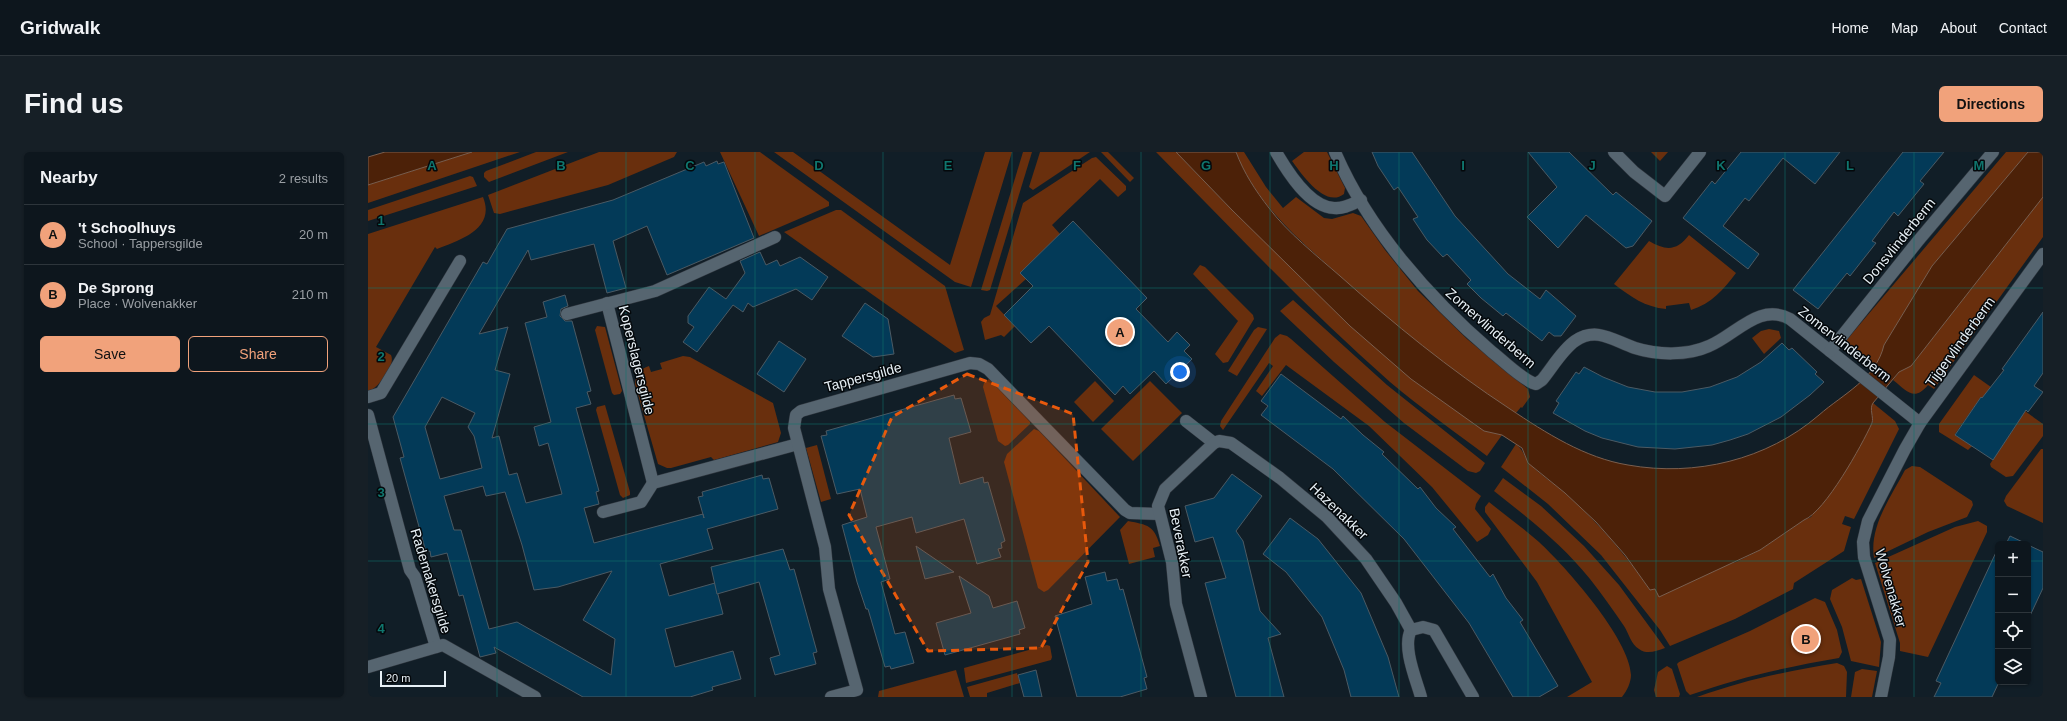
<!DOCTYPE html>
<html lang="en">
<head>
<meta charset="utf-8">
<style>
	:root { --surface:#0d161d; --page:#161f26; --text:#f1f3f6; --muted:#9a9fa4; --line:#2d353b; --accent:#f1a27b }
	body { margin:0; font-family:Helvetica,sans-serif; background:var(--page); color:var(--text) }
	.controls { position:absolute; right:12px; bottom:12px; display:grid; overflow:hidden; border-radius:6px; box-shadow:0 1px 3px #0004 }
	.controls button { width:36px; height:36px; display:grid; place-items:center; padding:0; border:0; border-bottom:1px solid var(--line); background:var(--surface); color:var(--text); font:20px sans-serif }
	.scale { position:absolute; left:12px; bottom:10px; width:66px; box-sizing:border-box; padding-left:4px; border:2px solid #e7f0f6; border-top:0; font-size:11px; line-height:14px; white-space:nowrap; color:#e7f0f6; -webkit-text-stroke:3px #04080b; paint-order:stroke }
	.you { position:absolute; left:812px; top:220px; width:14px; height:14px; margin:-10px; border:3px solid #fff; border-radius:50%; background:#1a73e8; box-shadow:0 0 0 6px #1a73e833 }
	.badge { display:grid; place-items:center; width:26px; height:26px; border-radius:50%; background:var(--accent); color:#111; font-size:13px; font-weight:700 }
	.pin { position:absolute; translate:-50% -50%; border:2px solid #fff; box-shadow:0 1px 4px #0006 }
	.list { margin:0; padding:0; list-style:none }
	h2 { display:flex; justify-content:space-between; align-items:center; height:52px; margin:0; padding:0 16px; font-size:17px }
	h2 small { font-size:13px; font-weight:400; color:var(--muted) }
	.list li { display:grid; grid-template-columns:26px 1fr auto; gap:12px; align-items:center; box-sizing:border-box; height:60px; padding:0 16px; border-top:1px solid var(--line) }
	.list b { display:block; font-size:15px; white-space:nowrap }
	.list p { margin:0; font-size:13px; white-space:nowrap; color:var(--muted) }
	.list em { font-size:13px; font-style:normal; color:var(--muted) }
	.actions { display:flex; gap:8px; padding:12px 16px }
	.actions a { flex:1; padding:9px 0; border:1px solid var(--accent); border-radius:6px; text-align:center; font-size:14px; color:var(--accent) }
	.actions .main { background:var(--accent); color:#111 }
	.icon { flex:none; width:22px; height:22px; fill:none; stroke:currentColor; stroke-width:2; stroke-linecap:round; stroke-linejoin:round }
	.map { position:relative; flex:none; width:1675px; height:545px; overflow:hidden; border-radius:6px }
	header { display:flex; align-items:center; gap:24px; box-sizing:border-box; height:56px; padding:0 20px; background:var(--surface); border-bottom:1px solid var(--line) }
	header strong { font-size:19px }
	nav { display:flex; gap:22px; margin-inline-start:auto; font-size:14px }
	.intro { display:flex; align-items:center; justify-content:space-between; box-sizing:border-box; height:96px; padding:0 24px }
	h1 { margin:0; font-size:28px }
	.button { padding:10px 18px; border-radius:6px; background:var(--accent); color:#111; font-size:14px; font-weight:700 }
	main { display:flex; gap:24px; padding:0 24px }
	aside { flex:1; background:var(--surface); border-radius:6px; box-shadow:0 1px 3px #0004 }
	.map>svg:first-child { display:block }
</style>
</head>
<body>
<header>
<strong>Gridwalk</strong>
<nav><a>Home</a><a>Map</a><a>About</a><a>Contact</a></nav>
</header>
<div class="intro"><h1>Find us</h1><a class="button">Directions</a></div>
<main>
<aside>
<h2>Nearby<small>2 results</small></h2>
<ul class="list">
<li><span class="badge">A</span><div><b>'t Schoolhuys</b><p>School · Tappersgilde</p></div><em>20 m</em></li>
<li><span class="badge">B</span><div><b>De Sprong</b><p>Place · Wolvenakker</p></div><em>210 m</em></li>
</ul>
<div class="actions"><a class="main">Save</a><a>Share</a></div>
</aside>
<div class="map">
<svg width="1675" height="545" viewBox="0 0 1675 545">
	<rect width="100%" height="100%" fill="#111e27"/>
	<g fill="#692f0d">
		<path d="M 104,0 L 152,0 L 0,51 L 0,33 Z"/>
		<path d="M 168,0 L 200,0 L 121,30 L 116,25 L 116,21 L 118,19 Z"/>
		<path d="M 231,0 L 309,0 L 306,5 L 240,33 L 132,62 L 126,61 L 120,43 Z"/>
		<path d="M 352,0 L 392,0 L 461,50 L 461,54 L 391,84 Z"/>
		<path d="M 406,0 L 425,0 L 582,113 L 617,0 L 644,0 L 603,135 L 587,130 Z"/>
		<path d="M 655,0 L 664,0 L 622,138 L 619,139 L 613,138 Z"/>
		<path d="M 672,0 L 722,0 L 665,38 L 661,35 Z"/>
		<path d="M 733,0 L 740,0 L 766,26 L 762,30 Z"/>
		<path d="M 788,0 L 808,0 L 864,58 L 1116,279 L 1134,283 L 1119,304 C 1087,280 1053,256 1022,230 C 940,158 865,78 788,0 Z"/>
		<path d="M 868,0 L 876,0 L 898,35 L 915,56 L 928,45 L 956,66 L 964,67 L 985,61 L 993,64 L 1017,98 L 1050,139 L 1099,187 L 1160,237 L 1162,245 L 1154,256 L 1153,255 L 1148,261 C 1131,250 1112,239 1095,226 C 1053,195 1013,161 974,126 C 933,89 888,53 868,0 Z"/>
		<path d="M 936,0 L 959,0 L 977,36 L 976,42 C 957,57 933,21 924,9 Z"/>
		<path d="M 1283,0 L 1300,0 L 1292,9 Z"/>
		<path d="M 1638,0 L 1660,0 L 1564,114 L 1516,193 L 1514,203 L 1507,214 L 1476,191 Z"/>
		<path d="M 728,5 L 758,34 L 758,38 L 750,45 L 732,27 L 684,73 L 692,82 L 652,121 L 658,127 L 628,154 L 647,174 L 636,185 L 633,183 L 617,188 L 613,170 L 616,166 L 622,163 L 655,51 L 724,6 Z"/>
		<path d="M 102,24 L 105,25 L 109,34 L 0,69 L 0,58 Z"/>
		<path d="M 115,45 C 128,77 92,88 69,97 L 67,95 L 8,195 L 23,203 C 28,214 10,236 0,240 L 0,82 Z"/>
		<path d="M 1675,45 L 1675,85 L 1566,237 L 1560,233 C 1546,250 1539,239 1525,228 L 1531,220 L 1543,214 Z"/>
		<path d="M 468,58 L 473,58 L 577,134 L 596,198 L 587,201 L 416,80 Z"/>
		<path d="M 1321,83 L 1368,121 C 1356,137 1343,152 1323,158 L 1321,151 L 1298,154 L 1298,157 C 1277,155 1263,145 1246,132 L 1281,89 C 1298,99 1309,99 1321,83 Z"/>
		<path d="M 832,113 L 837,115 L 885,163 L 886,167 L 860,210 L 855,211 L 847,202 L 870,169 L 825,122 Z"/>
		<path d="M 925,148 L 1019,233 L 1117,311 L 1112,319 L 1108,321 L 1100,319 L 1036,271 L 966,210 L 912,159 Z"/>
		<path d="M 229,174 L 237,175 L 254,239 L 252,242 L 246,243 L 244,241 L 227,178 Z"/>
		<path d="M 890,175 L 899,177 L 869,224 L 860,219 L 886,178 Z"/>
		<path d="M 1401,177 L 1411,179 L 1413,186 L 1396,202 L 1384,186 L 1393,179 Z"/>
		<path d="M 912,182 L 919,184 L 923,187 L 1017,270 L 1113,344 L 1108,352 L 1107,357 L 1123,377 L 1120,383 L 1109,390 L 1064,335 L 1001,274 L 918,213 L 894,244 L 888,239 L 905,214 L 901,211 L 855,278 L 852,274 L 853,269 L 907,186 Z"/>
		<path d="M 315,204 L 322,205 L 405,251 L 413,281 L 410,290 L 346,308 L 343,305 L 303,316 L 299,316 L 290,312 L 267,232 C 268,222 272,217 281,214 L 283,220 L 294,217 L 292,211 Z"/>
		<path d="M 1606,223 L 1675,272 L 1675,284 L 1645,324 L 1638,325 L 1623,315 L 1622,312 L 1650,270 L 1613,245 L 1587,282 L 1604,294 L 1600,298 L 1571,280 L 1571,272 Z"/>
		<path d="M 621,227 L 662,270 L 662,272 L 640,293 L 637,294 L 630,289 L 615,235 L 616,231 Z"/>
		<path d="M 727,229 L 746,249 L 725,270 L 706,250 Z"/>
		<path d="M 782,229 L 814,261 L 765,309 L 733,277 Z"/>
		<path d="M 1505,251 L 1527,269 L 1531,277 L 1486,367 L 1477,364 L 1474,372 L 1483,375 L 1476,399 L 1426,431 L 1425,437 L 1367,467 L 1302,494 L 1292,478 L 1233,403 L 1180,352 L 1133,315 L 1148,292 C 1156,298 1156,306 1162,312 C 1172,323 1186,331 1197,341 C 1230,370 1257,402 1282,438 L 1368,410 L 1392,398 L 1436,368 L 1443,365 L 1505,270 L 1503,254 Z"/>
		<path d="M 237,253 L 262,340 L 262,343 L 255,346 L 252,343 L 228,258 L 229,255 Z"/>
		<path d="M 666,277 L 671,279 L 752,365 L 680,438 L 676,440 L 670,436 L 636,310 L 639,302 Z"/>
		<path d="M 449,293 L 463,347 L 453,350 L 438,296 Z"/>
		<path d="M 1673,297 L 1675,297 L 1675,371 L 1639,354 L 1636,349 L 1638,344 Z"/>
		<path d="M 1544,314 L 1552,315 L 1604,349 L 1605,353 L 1599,365 L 1560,380 L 1506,406 C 1501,374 1523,345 1537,318 Z"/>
		<path d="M 1135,326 L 1173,354 L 1216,394 L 1251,433 L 1297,496 C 1288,499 1279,503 1271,497 C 1263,492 1261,482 1256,474 C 1245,458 1234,442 1222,427 C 1195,393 1160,366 1126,339 Z"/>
		<path d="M 1121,350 C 1137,363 1155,376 1171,390 C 1197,414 1262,487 1263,523 C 1263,530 1259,539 1254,545 L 1199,545 L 1224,530 L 1169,430 L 1117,360 L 1117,355 Z"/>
		<path d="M 760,369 C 780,373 786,373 792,394 L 785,396 L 787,405 L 761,412 L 752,378 Z"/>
		<path d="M 1610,369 L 1619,374 L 1619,380 L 1560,505 L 1532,499 L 1532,491 L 1507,411 L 1587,375 Z"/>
		<path d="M 1484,426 L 1488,428 L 1493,427 L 1513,490 L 1511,515 L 1483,509 L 1474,475 L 1462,447 L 1464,438 Z"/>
		<path d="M 1447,446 L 1457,450 L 1469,478 L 1474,500 L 1471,506 C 1419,515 1372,525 1322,543 L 1318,539 L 1309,512 L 1311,510 L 1382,479 Z"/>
		<path d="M 679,493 L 682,494 L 684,505 L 683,508 L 598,531 L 596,516 Z"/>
		<path d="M 1469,511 L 1476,514 L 1479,520 L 1478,545 L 1329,545 C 1376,528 1419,519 1469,511 Z"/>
		<path d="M 1299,514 L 1304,517 L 1312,542 L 1311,545 L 1288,545 L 1286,538 L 1290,520 Z"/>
		<path d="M 1494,517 L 1509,519 L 1504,545 L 1483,545 L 1487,520 Z"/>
		<path d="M 588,518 L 596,545 L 510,545 L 511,539 Z"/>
		<path d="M 649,521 L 652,531 L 619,541 L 619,545 L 602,545 L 599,535 Z"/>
	</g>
	<g fill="#4c2108" stroke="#7a5f4f">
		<path d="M 17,0 L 104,0 L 0,33 L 0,5 Z"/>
		<path d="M 808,0 L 868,0 C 876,21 887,38 901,56 C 919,80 949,104 972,124 C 1026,172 1081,217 1142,257 C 1178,281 1217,306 1260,313 C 1327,325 1399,308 1451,263 C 1475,242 1508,227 1516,193 L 1564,114 L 1660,0 L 1675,0 L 1675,45 L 1543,214 L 1531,220 L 1505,251 C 1501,257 1506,265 1504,271 C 1494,293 1457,360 1436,368 L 1392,398 L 1291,445 L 1287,437 L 1282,438 L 1257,403 L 1228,370 L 1197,341 L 1160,311 L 1154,296 L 1134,283 L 1116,279 L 1043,227 L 982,174 L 864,58 Z"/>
	</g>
	<g fill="#033a58" stroke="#4b5a64" fill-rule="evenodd">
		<path d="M 1004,0 L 1044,0 L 1087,64 L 1140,122 L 1172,147 L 1178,138 L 1208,164 L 1193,184 L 1186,184 L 1181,180 L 1174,189 L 1138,161 L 1135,164 L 1113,146 L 1099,132 L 1103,128 L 1079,102 L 1075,105 L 1059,88 L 1045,67 L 1050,65 L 1030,35 L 1026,38 L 1010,14 Z"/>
		<path d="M 1160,0 L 1201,0 L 1245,43 L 1248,40 L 1284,69 L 1265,94 L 1258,96 L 1218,63 L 1190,96 L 1159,65 L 1189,35 Z"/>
		<path d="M 1373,0 L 1472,0 L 1447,32 L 1415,6 L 1381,49 L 1377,46 L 1355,74 L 1391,102 L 1380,117 L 1315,66 L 1344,29 L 1347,32 Z"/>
		<path d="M 1535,0 L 1576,0 L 1552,29 L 1556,32 L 1530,64 L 1526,60 L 1504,89 L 1508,91 L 1482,124 L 1479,121 L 1450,157 L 1425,138 Z"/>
		<path d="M 349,9 L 350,12 L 356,10 L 386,86 L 299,123 L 279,74 L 245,89 L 258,136 L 239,141 L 226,92 L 163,108 L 160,98 L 111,182 L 140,175 L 127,218 L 142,222 L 124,286 L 131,284 L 141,323 L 149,321 L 158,351 L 194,342 L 180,291 L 171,294 L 166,275 L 183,270 L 157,171 L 179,165 L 175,150 L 197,143 L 200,154 L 193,157 L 192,164 L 197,169 L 204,169 L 223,239 L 219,240 L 223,252 L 208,256 L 231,339 L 228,340 L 231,352 L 216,356 L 226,391 L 335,362 L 336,366 L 330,345 L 335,344 L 334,340 L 394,323 L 395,327 L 401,326 L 410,357 L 339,377 L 345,397 L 292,412 L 301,444 L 347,431 L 355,462 L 297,477 L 307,515 L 365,499 L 373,527 L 344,535 L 345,538 L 322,545 L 215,545 L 126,495 L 128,501 L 112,505 L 95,443 L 91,444 L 79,401 L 63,405 L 62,399 L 58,400 L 32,306 L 36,305 L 25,265 L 115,110 L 119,112 L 139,77 L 245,48 L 336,10 L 338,14 ZM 74,245 L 107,261 L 100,275 L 106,284 L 114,316 L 72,327 L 57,275 ZM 115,334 L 118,344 L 137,340 L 154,393 L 166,438 L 190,435 L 244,419 L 215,468 L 247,487 L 243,523 L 149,470 L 121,477 L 93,378 L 86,378 L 76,344 Z"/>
		<path d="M 705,69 L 779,146 L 768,157 L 800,190 L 809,180 L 822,193 L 816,199 L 824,207 L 798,232 L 786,219 L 762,242 L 755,234 L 747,243 L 681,174 L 663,191 L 636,163 L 665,134 L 652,121 Z"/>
		<path d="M 392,100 L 398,113 L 409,108 L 412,114 L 432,105 L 460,125 L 444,148 L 428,137 L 385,155 L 380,151 L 375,160 L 365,153 L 329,200 L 315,190 L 326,175 L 320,171 L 320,164 L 341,135 L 358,147 L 377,121 L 372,109 Z"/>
		<path d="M 497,151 L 520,167 L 526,202 L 505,205 L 474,184 Z"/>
		<path d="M 1675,160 L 1675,221 L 1666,234 L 1675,240 L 1660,260 L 1658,258 L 1625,308 L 1587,283 L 1613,245 L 1614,246 L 1636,218 L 1634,217 Z"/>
		<path d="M 411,189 L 438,207 L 416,240 L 389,222 Z"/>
		<path d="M 1414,191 L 1421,198 L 1424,196 L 1449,220 L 1447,222 L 1456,230 L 1442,243 L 1413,265 L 1380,282 L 1362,288 L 1344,293 L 1307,297 L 1270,295 L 1234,286 L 1217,279 L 1185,261 L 1191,251 L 1188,249 L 1208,220 L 1211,222 L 1216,215 L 1235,225 L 1260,235 L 1287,240 L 1314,240 L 1342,235 L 1369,225 L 1393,210 Z"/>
		<path d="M 913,222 L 973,267 L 975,264 L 995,283 L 1016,300 L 1014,302 L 1050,337 L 1052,335 L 1068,356 L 1088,375 L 1085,377 L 1122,425 L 1125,422 L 1138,446 L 1155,468 L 1152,470 L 1190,534 L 1171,545 L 1145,545 L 1101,471 L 1036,387 L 965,317 L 893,263 L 900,254 L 893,249 Z"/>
		<path d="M 586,243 L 587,247 L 593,246 L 603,280 L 581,286 L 592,332 L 615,325 L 616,331 L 620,330 L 637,389 L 633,391 L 634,396 L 630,397 L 633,405 L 609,412 L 596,367 L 548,381 L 544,365 L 508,375 L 522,427 L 513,430 L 527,482 L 537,480 L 546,511 L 523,517 L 522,514 L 517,515 L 500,457 L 498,457 L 489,430 L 474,373 L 499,365 L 492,337 L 469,342 L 453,284 L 459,283 L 458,279 Z"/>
		<path d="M 864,322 L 894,344 L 868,379 L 875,389 L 892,459 L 913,482 L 900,486 L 916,545 L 868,545 L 837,431 L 858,426 L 845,385 L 827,390 L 817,354 L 846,346 Z"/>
		<path d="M 922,366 L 950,387 L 993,441 L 1020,505 L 1031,545 L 983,545 L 976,518 L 954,465 L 918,420 L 895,402 Z"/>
		<path d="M 1642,384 L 1659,392 L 1638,392 Z"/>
		<path d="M 1660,393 L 1675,400 L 1675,436 L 1660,468 Z"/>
		<path d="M 548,394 L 586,420 L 557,427 Z"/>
		<path d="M 1630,396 L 1631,530 L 1624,545 L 1566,545 L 1573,531 L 1568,529 Z"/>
		<path d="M 415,397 L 422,418 L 426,417 L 449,500 L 445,501 L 448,512 L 407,523 L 402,506 L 412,503 L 391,430 L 349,442 L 343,415 Z"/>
		<path d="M 737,420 L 739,429 L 749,427 L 752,438 L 755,437 L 779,525 L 776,526 L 779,537 L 752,545 L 709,545 L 687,464 L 724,452 L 717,425 Z"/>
		<path d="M 591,424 L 621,444 L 625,456 L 649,449 L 657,476 L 651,478 L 652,482 L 577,503 L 568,471 L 603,461 Z"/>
		<path d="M 668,518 L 674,545 L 656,545 L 650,523 Z"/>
	</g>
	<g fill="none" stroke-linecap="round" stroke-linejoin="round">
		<g stroke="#2f363e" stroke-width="13">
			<g id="minor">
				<path d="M 908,0 C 919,19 941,55 966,56 C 976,57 984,52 993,48"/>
				<path d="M 967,0 C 1000,77 1061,146 1124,200 C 1137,210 1150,224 1165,231 L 1168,232 L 1174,228 C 1184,216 1194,198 1207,189 C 1229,174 1246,189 1267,196 C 1289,203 1319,204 1341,194 C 1368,183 1391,150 1422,167 L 1552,271"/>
				<path d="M 1246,0 L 1266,20 L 1297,44 L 1332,0"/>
				<path d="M 239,151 L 285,331"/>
				<path d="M 199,162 L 287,139 L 407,85"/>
				<path d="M 1462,199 L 1550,89 L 1625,0"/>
				<path d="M 0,245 L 13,241 L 92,109"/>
				<path d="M 0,263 L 42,418 L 47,425 L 68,495"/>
				<path d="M 818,269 L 846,291"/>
				<path d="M 235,360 L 273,350 L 285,331 L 430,292"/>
				<path d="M 1043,478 C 1034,495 1048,527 1053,545"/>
				<path d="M 0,515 L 75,493 L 167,545"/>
				<path d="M 463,545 L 489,538 L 461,437 L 457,395 L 426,276 L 428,263 L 433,259 L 602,211 L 611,212 L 620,217 L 757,358 L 762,361 L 791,362"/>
				<path d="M 833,545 L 808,452 L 804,410 L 790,354 L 797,337 L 846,291 L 851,289 L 863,291 L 912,326 L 959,365 L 998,407 L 1028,451 L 1043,478 L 1055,475 L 1066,478 L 1105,545"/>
				<path d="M 1513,545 L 1521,505 L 1522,488 L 1496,405 L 1495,390 L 1500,369 L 1537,297 L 1552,271 L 1675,102"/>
			</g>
		</g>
		<use href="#minor" stroke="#566570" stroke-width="12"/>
	</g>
	<path fill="#e8590c" fill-opacity="0.2" stroke="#e8590c" stroke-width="3" stroke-dasharray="8 5" stroke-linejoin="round" d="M 599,222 L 705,262 L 720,410 L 673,496 L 560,499 L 481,363 L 524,265 Z"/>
	<path fill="none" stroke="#0f766e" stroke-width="1" stroke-opacity="0.55" d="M 129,0 L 129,545M 258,0 L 258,545M 387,0 L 387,545M 515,0 L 515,545M 644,0 L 644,545M 773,0 L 773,545M 902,0 L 902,545M 1031,0 L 1031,545M 1160,0 L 1160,545M 1288,0 L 1288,545M 1417,0 L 1417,545M 1546,0 L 1546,545M 0,136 L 1675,136M 0,272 L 1675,272M 0,409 L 1630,409M 1660,409 L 1675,409"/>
	<g text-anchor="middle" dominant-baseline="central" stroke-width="3" stroke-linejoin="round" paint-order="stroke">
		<g font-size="14" fill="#e7f0f6" stroke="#04080b">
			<text transform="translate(1531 89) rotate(-51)">Donsvlinderberm</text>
			<text transform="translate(1123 176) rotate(41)">Zomervlinderberm</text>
			<text transform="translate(1592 190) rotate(-54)">Tijgervlinderberm</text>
			<text transform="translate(1477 192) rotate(38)">Zomervlinderberm</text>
			<text transform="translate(269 208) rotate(76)">Koperslagersgilde</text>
			<text transform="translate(495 225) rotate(-15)">Tappersgilde</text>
			<text transform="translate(971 359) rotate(44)">Hazenakker</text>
			<text transform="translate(813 391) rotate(79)">Beverakker</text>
			<text transform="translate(63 429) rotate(73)">Rademakersgilde</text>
			<text transform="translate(1523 436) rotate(74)">Wolvenakker</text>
		</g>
	</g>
	<g font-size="13" text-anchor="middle" font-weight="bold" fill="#0f766e" stroke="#04080b" stroke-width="3" stroke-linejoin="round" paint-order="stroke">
		<text x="64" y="18">A</text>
		<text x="193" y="18">B</text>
		<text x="322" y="18">C</text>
		<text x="451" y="18">D</text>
		<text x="580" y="18">E</text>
		<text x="709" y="18">F</text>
		<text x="838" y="18">G</text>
		<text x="966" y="18">H</text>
		<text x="1095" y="18">I</text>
		<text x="1224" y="18">J</text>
		<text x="1353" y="18">K</text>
		<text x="1482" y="18">L</text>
		<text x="1611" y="18">M</text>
		<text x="13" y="73">1</text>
		<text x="13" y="209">2</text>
		<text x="13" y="345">3</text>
		<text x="13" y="481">4</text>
	</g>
</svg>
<div class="controls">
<button>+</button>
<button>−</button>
<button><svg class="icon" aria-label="locate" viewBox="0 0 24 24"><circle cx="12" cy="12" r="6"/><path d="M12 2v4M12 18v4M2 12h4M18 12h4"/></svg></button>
<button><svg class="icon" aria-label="layers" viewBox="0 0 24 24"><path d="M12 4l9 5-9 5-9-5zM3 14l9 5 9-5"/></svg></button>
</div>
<div class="scale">20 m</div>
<div class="you"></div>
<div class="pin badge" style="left:752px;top:180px">A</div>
<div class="pin badge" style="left:1438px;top:487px">B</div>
</div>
</main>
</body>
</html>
